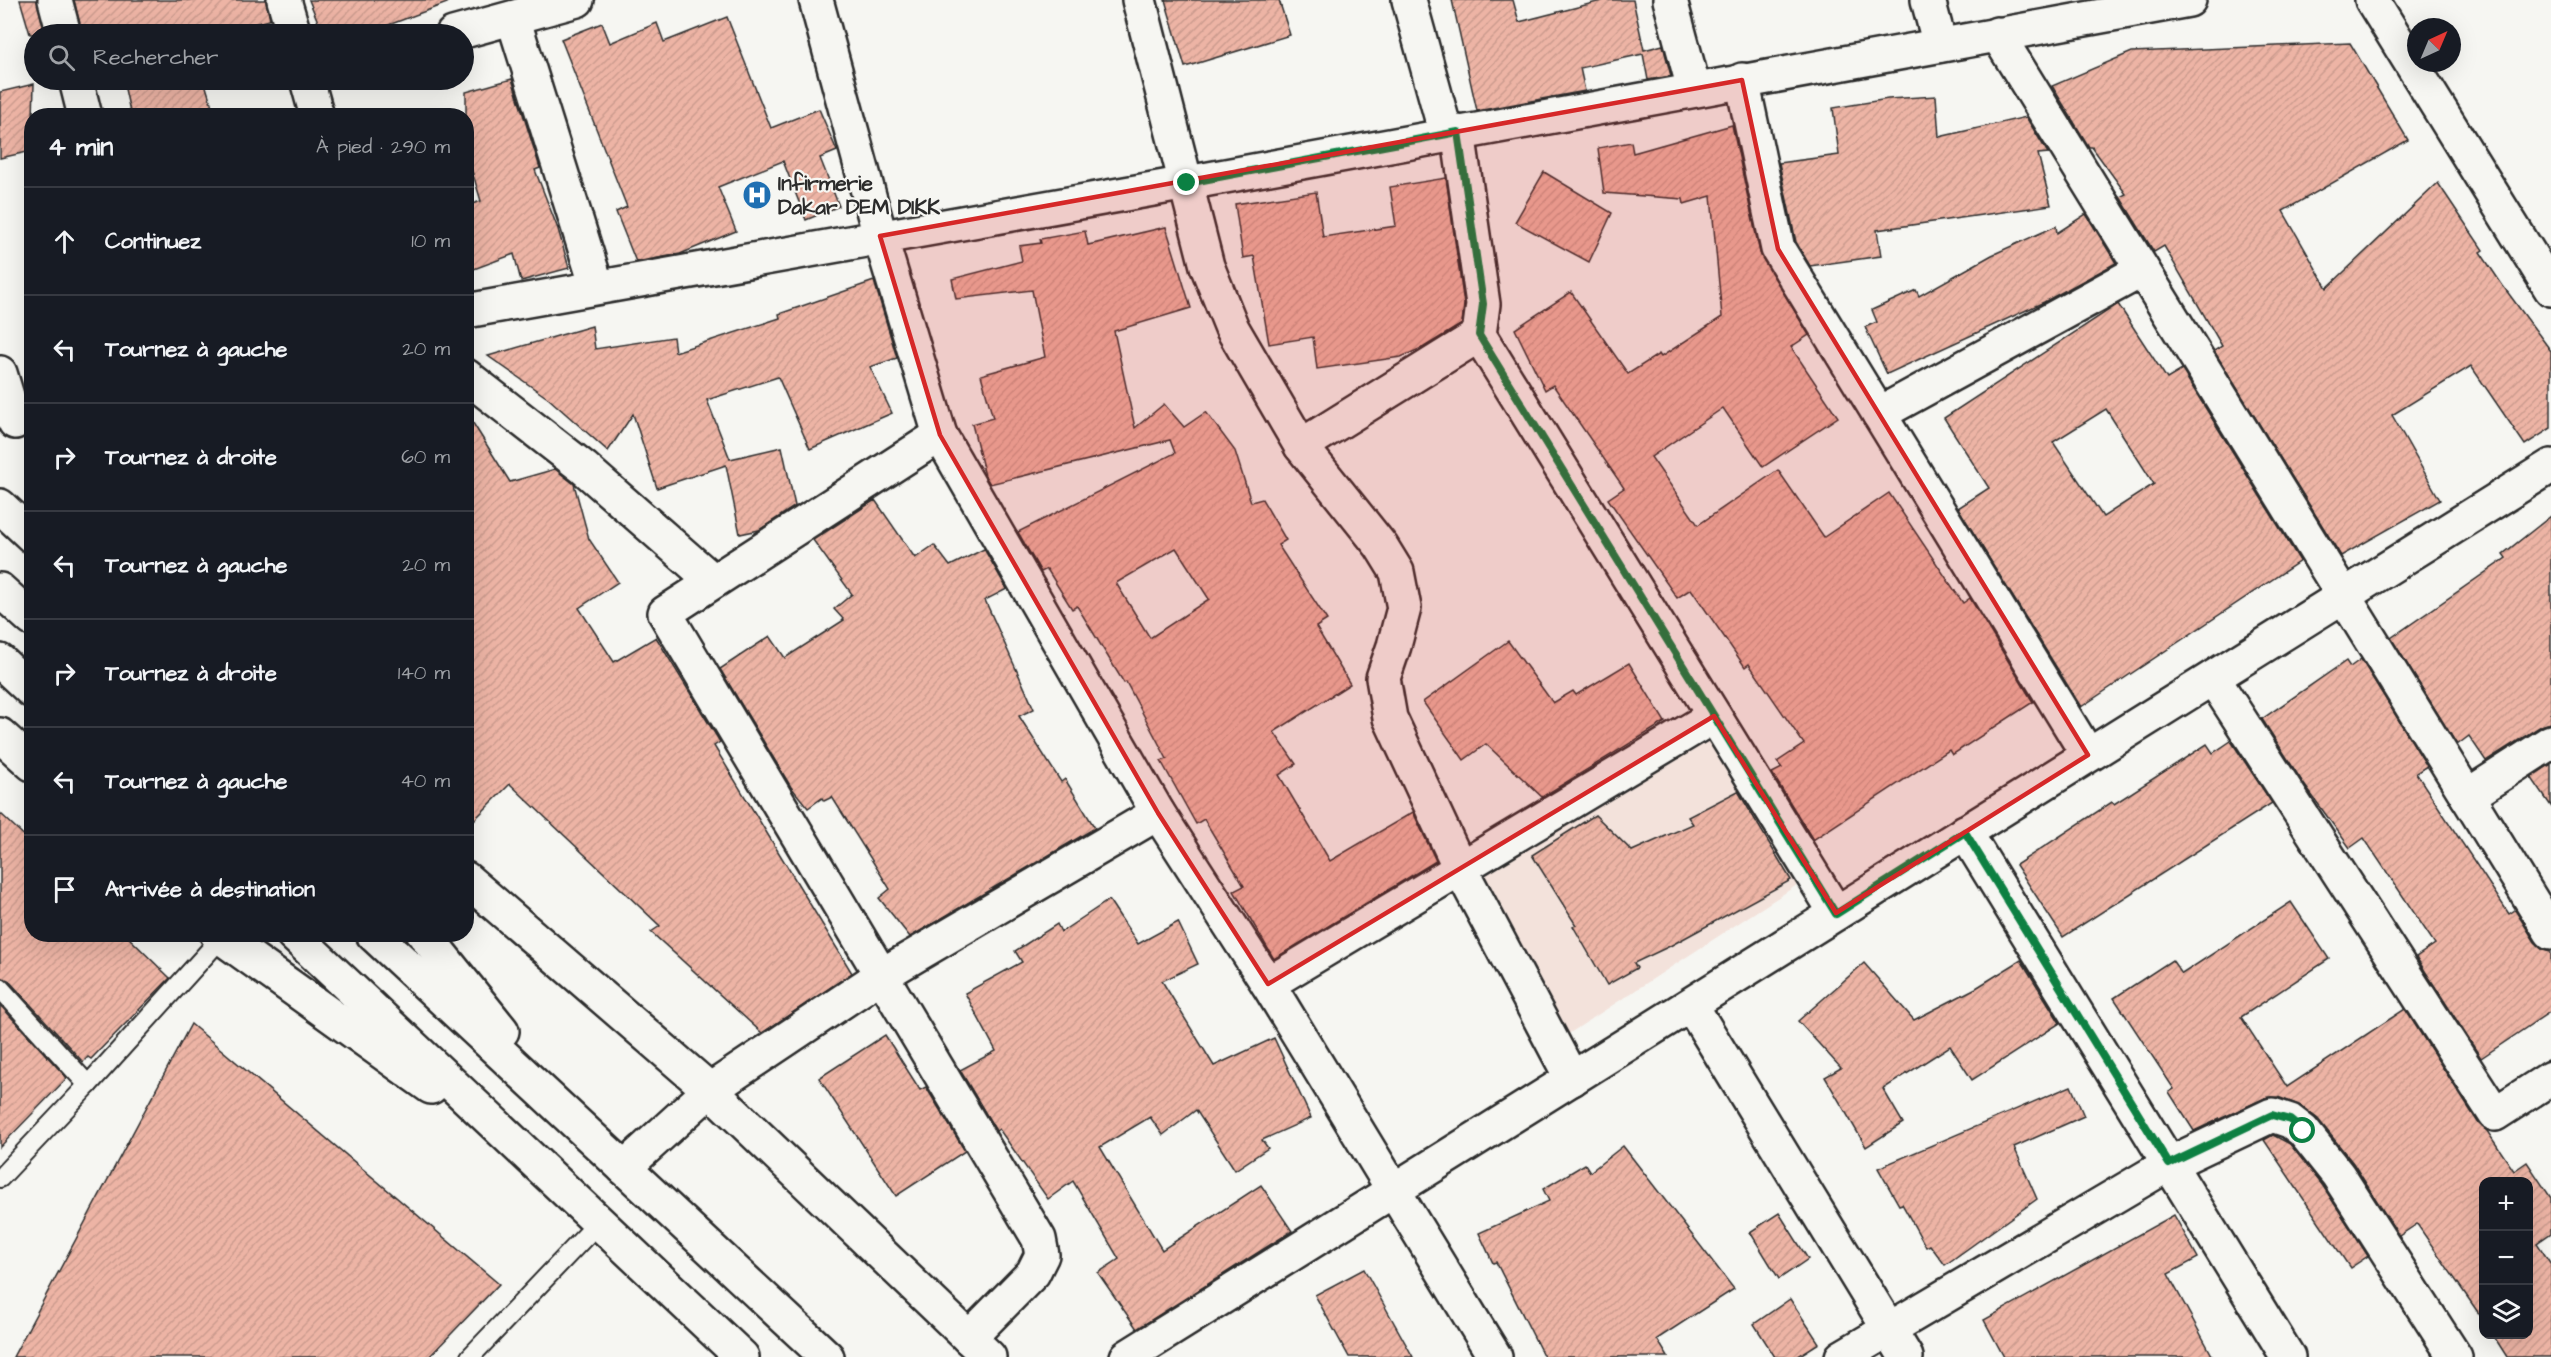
<!DOCTYPE html>
<html lang="fr">
<head>
<meta charset="utf-8">
<style>
	:root { --surface:#171b24; --page:#242831; --text:#f1f3f6; --muted:#9ea1a6; --line:#363941 }
	body { margin:0; font-family:"Architects Daughter",sans-serif; background:var(--page); color:var(--text) }
	.controls { position:absolute; right:18px; bottom:18px; display:grid; overflow:hidden; border-radius:12px; box-shadow:0 6px 24px #0002 }
	.controls button { width:54px; height:54px; display:grid; place-items:center; padding:0; border:0; border-bottom:2px solid var(--line); background:var(--surface); color:var(--text); font:30px sans-serif }
	.compass { position:absolute; left:2407px; top:18px; width:54px; height:54px; border-radius:50%; background:var(--surface); box-shadow:0 6px 24px #0002; rotate:44deg }
	.stop { position:absolute; width:18px; height:18px; margin:-14px; border:4px solid #0b8043; border-radius:50%; background:#fff }
	.stop.end { background:#0b8043; border-color:#fff; box-shadow:0 2px 6px #0008 }
	.list { margin:0; padding:0; list-style:none }
	h2 { display:flex; justify-content:space-between; align-items:center; height:78px; margin:0; padding:0 24px; font-size:26px }
	h2 small { font-size:20px; font-weight:400; color:var(--muted) }
	.list li { display:grid; grid-template-columns:39px 1fr auto; gap:18px; align-items:center; box-sizing:border-box; height:108px; padding:0 24px; border-top:2px solid var(--line) }
	.list b { display:block; font-size:22px; white-space:nowrap }
	.list em { font-size:20px; font-style:normal; color:var(--muted) }
	.icon { flex:none; width:33px; height:33px; fill:none; stroke:currentColor; stroke-width:2; stroke-linecap:round; stroke-linejoin:round }
	.map { position:relative; flex:none; width:2551px; height:1357px; overflow:hidden }
	.search { position:absolute; background:var(--surface); box-shadow:0 6px 24px #0002; left:24px; top:24px; width:450px; height:66px; display:flex; align-items:center; gap:15px; box-sizing:border-box; padding:0 21px; border-radius:33px; color:var(--muted); font-size:22px }
	.panel { position:absolute; background:var(--surface); box-shadow:0 6px 24px #0002; left:24px; top:108px; width:450px; height:834px; border-radius:24px }
	.map>svg:first-child { display:block }
</style>
</head>
<body>
<div class="map">
<svg width="2551" height="1357" viewBox="0 0 2551 1357">
	<defs>
		<pattern id="building-hatch" width="6" height="6" patternUnits="userSpaceOnUse" patternTransform="scale(1.5)"><rect width="6" height="6" fill="#edb4a5"/><path d="M-1 1l2-2M0 6l6-6M5 7l2-2" fill="none" stroke="#cb9b8e"/></pattern>
	</defs>
	<rect width="100%" height="100%" fill="#f6f6f2"/>
	<filter id="ink" filterUnits="userSpaceOnUse"><feTurbulence type="fractalNoise" baseFrequency=".0167" numOctaves="2"/><feDisplacementMap in="SourceGraphic" scale="12" xChannelSelector="R" yChannelSelector="G"/><feConvolveMatrix kernelMatrix="1 2 1 2 8 2 1 2 1" color-interpolation-filters="sRGB"/></filter>
	<g filter="url(#ink)">
		<path fill="#f3e2db" d="M 1709,738 L 1800,883 L 1553,1044 L 1463,875 Z"/>
		<g fill="url(#building-hatch)" stroke="#2b2b2b" stroke-width="1.5" fill-rule="evenodd">
			<path d="M 20,0 L 37,0 L 45,34 L 30,34 Z"/>
			<path d="M 74,0 L 266,0 L 270,20 L 212,34 L 82,34 Z"/>
			<path d="M 309,0 L 447,0 L 447,3 L 365,34 L 323,34 Z"/>
			<path d="M 1165,0 L 1279,0 L 1290,35 L 1185,67 Z"/>
			<path d="M 1452,0 L 1513,0 L 1519,22 L 1605,0 L 1633,0 L 1644,50 L 1663,45 L 1671,76 L 1648,80 L 1643,54 L 1580,68 L 1585,91 L 1477,111 Z"/>
			<path d="M 727,17 L 771,128 L 819,109 L 837,151 L 820,158 L 839,206 L 806,220 L 783,161 L 718,187 L 736,231 L 680,254 L 636,262 L 616,212 L 627,207 L 561,39 L 602,23 L 610,43 L 657,23 L 664,42 Z"/>
			<path d="M 2350,43 L 2408,140 L 2283,211 L 2327,288 L 2438,183 L 2483,250 L 2480,252 L 2503,286 L 2551,351 L 2551,428 L 2525,445 L 2471,366 L 2392,415 L 2440,500 L 2341,556 L 2214,351 L 2222,346 L 2164,246 L 2154,252 L 2120,197 L 2126,194 L 2092,147 L 2089,147 L 2052,86 L 2132,52 Z"/>
			<path d="M 512,79 L 540,168 L 535,170 L 558,229 L 569,268 L 521,281 L 514,254 L 466,272 L 466,206 L 481,201 L 466,151 L 466,92 Z"/>
			<path d="M 123,80 L 204,80 L 215,116 L 131,116 Z"/>
			<path d="M 34,84 L 32,151 L 0,158 L 0,92 Z"/>
			<path d="M 1936,96 L 1939,137 L 2026,117 L 2048,153 L 2038,154 L 2051,205 L 1877,230 L 1881,256 L 1810,266 L 1796,242 L 1779,163 L 1839,155 L 1833,108 L 1888,99 Z"/>
			<path d="M 1732,125 L 1760,253 L 1809,335 L 1791,347 L 1838,417 L 1763,467 L 1723,408 L 1651,457 L 1698,525 L 1778,470 L 1824,537 L 1889,493 L 1963,603 L 1970,598 L 2033,702 L 1952,755 L 1949,750 L 1813,840 L 1772,773 L 1782,768 L 1777,762 L 1804,744 L 1749,664 L 1745,667 L 1691,589 L 1677,598 L 1608,499 L 1624,488 L 1553,385 L 1545,390 L 1515,329 L 1571,292 L 1628,374 L 1659,354 L 1661,357 L 1722,317 L 1711,196 L 1684,204 L 1683,199 L 1604,193 L 1598,148 L 1631,142 L 1633,153 Z"/>
			<path d="M 1544,172 L 1612,213 L 1589,262 L 1515,222 Z"/>
			<path d="M 1446,178 L 1464,304 L 1462,324 L 1424,347 L 1401,357 L 1317,369 L 1313,337 L 1269,344 L 1254,256 L 1243,258 L 1235,204 L 1316,192 L 1323,237 L 1396,226 L 1390,187 Z"/>
			<path d="M 2086,214 L 2116,263 L 2044,302 L 1887,374 L 1865,327 L 1877,322 L 1872,310 L 1916,290 L 1919,296 L 1992,255 L 2056,226 L 2057,233 Z"/>
			<path d="M 1166,227 L 1191,308 L 1114,331 L 1135,428 L 1164,404 L 1184,427 L 1206,412 L 1235,451 L 1251,502 L 1262,499 L 1286,540 L 1278,545 L 1327,620 L 1316,627 L 1350,684 L 1274,732 L 1296,764 L 1279,775 L 1330,861 L 1413,812 L 1436,861 L 1274,959 L 1234,891 L 1244,886 L 1204,819 L 1196,824 L 1161,761 L 1167,759 L 1126,682 L 1124,683 L 1077,606 L 1072,609 L 1047,569 L 1041,572 L 1018,532 L 1175,453 L 1170,440 L 990,484 L 985,476 L 972,424 L 993,418 L 981,375 L 1045,357 L 1032,290 L 956,299 L 952,279 L 1022,261 L 1019,246 L 1041,243 L 1040,239 L 1085,231 L 1088,245 ZM 1176,548 L 1209,599 L 1150,638 L 1116,583 Z"/>
			<path d="M 874,281 L 897,358 L 870,367 L 892,413 L 810,449 L 778,377 L 707,400 L 730,459 L 782,447 L 795,506 L 759,530 L 740,534 L 726,465 L 657,488 L 633,414 L 608,451 L 549,399 L 488,356 L 592,326 L 595,349 L 673,337 L 675,352 L 780,318 L 779,314 Z"/>
			<path d="M 2118,304 L 2167,379 L 2182,370 L 2300,561 L 2081,707 L 1958,508 L 1989,488 L 1944,418 ZM 2106,409 L 2154,484 L 2103,517 L 2053,442 Z"/>
			<path d="M 466,412 L 510,482 L 555,469 L 574,484 L 589,539 L 618,582 L 579,608 L 614,662 L 656,637 L 720,742 L 714,746 L 852,973 L 762,1033 L 651,932 L 660,926 L 510,784 L 466,828 Z"/>
			<path d="M 875,500 L 915,558 L 934,545 L 950,566 L 984,549 L 1007,589 L 985,600 L 1034,709 L 1019,716 L 1061,782 L 1065,779 L 1095,828 L 910,937 L 879,898 L 890,889 L 832,797 L 824,801 L 822,798 L 808,808 L 791,787 L 720,669 L 770,636 L 785,658 L 844,620 L 834,609 L 852,594 L 813,540 Z"/>
			<path d="M 2551,516 L 2551,723 L 2541,726 L 2486,761 L 2469,736 L 2457,745 L 2391,638 L 2506,558 L 2503,554 Z"/>
			<path d="M 1508,641 L 1553,703 L 1573,691 L 1576,695 L 1629,663 L 1665,722 L 1542,797 L 1486,744 L 1464,760 L 1423,702 Z"/>
			<path d="M 2361,659 L 2427,766 L 2416,773 L 2509,914 L 2515,910 L 2535,942 L 2543,949 L 2551,951 L 2551,1011 L 2481,1058 L 2416,957 L 2435,944 L 2364,838 L 2350,848 L 2303,783 L 2262,719 L 2346,661 L 2350,667 Z"/>
			<path d="M 2231,741 L 2272,803 L 2063,937 L 2016,865 L 2112,802 L 2114,804 L 2207,744 L 2213,753 Z"/>
			<path d="M 2551,764 L 2551,806 L 2531,777 Z"/>
			<path d="M 1738,791 L 1791,880 L 1670,946 L 1634,963 L 1637,968 L 1607,985 L 1573,926 L 1576,925 L 1532,855 L 1595,815 L 1632,851 L 1693,824 L 1688,817 Z"/>
			<path d="M 0,813 L 32,843 L 32,934 L 125,934 L 170,978 L 91,1059 L 88,1057 L 83,1062 L 8,980 L 0,977 Z"/>
			<path d="M 1109,900 L 1138,944 L 1178,922 L 1198,964 L 1162,981 L 1214,1066 L 1274,1038 L 1311,1118 L 1262,1140 L 1268,1148 L 1235,1170 L 1196,1110 L 1163,1135 L 1150,1117 L 1100,1147 L 1162,1250 L 1261,1185 L 1292,1231 L 1137,1329 L 1098,1273 L 1119,1259 L 1073,1181 L 1048,1199 L 999,1129 L 996,1131 L 960,1070 L 996,1051 L 965,993 L 1022,962 L 1015,951 L 1057,924 L 1061,932 Z"/>
			<path d="M 2291,902 L 2329,959 L 2241,1017 L 2287,1087 L 2405,1009 L 2479,1124 L 2487,1131 L 2514,1171 L 2527,1162 L 2551,1198 L 2551,1233 L 2537,1243 L 2551,1264 L 2551,1357 L 2507,1357 L 2493,1335 L 2529,1335 L 2529,1182 L 2484,1182 L 2484,1321 L 2417,1224 L 2399,1236 L 2353,1163 L 2318,1119 L 2301,1106 L 2278,1097 L 2265,1098 L 2194,1131 L 2169,1092 L 2174,1089 L 2114,998 L 2172,960 L 2182,974 Z"/>
			<path d="M 2021,960 L 2060,1023 L 1972,1080 L 1950,1046 L 1883,1089 L 1903,1123 L 1866,1147 L 1825,1077 L 1841,1068 L 1798,1021 L 1864,963 L 1914,1020 L 1976,988 Z"/>
			<path d="M 0,1005 L 67,1078 L 0,1147 Z"/>
			<path d="M 191,1024 L 499,1284 L 429,1357 L 13,1357 Z"/>
			<path d="M 885,1035 L 920,1090 L 926,1087 L 965,1151 L 896,1196 L 819,1078 Z"/>
			<path d="M 2071,1086 L 2084,1116 L 2014,1147 L 2037,1199 L 1945,1265 L 1930,1245 L 1926,1247 L 1902,1204 L 1899,1205 L 1878,1168 Z"/>
			<path d="M 2273,1135 L 2290,1144 L 2323,1186 L 2368,1256 L 2350,1268 L 2264,1140 Z"/>
			<path d="M 1623,1146 L 1734,1289 L 1657,1339 L 1668,1357 L 1544,1357 L 1496,1262 L 1493,1263 L 1479,1233 L 1549,1201 L 1543,1189 L 1585,1164 L 1590,1172 Z"/>
			<path d="M 1779,1213 L 1808,1259 L 1779,1279 L 1750,1232 Z"/>
			<path d="M 2174,1215 L 2198,1258 L 2168,1274 L 2213,1357 L 2004,1357 L 1984,1320 Z"/>
			<path d="M 1364,1269 L 1413,1357 L 1349,1357 L 1315,1295 Z"/>
			<path d="M 1790,1299 L 1819,1343 L 1797,1357 L 1775,1357 L 1754,1324 Z"/>
		</g>
		<g fill="none" stroke-linecap="round" stroke-linejoin="round">
			<g stroke="#2b2b2b" stroke-width="22">
				<g id="service">
					<path d="M 0,988 L 88,1085"/>
					<path d="M 0,1178 L 88,1085 L 221,938"/>
					<path d="M 470,1357 L 599,1222"/>
				</g>
			</g>
			<g stroke="#2b2b2b" stroke-width="38">
				<g id="minor">
					<path d="M 55,0 L 64,34"/>
					<path d="M 284,0 L 294,34"/>
					<path d="M 816,0 L 880,236 L 940,435 L 1158,813 L 1268,984 L 1495,1357"/>
					<path d="M 1139,0 L 1207,266 L 1232,328 L 1301,446 L 1381,546 L 1397,572 L 1404,608 L 1394,646 L 1383,678 L 1390,718 L 1460,868 L 1572,1079"/>
					<path d="M 1409,0 L 1446,134"/>
					<path d="M 1670,0 L 1694,89"/>
					<path d="M 1928,0 L 1940,45"/>
					<path d="M 513,18 L 597,287"/>
					<path d="M 453,34 L 577,0"/>
					<path d="M 1997,34 L 2551,932"/>
					<path d="M 76,80 L 85,116"/>
					<path d="M 307,80 L 317,116"/>
					<path d="M 1742,80 L 1778,249 L 2088,755"/>
					<path d="M 1458,132 L 1483,304 L 1479,335 L 1836,913"/>
					<path d="M 466,311 L 1187,183 L 2189,0"/>
					<path d="M 0,373 L 15,422"/>
					<path d="M 466,376 L 584,468 L 713,581"/>
					<path d="M 1879,414 L 2142,270"/>
					<path d="M 940,435 L 665,613 L 1039,1239 L 1042,1255 L 1033,1273 L 969,1338"/>
					<path d="M 1301,446 L 1479,335"/>
					<path d="M 2213,678 L 2495,1114 L 2551,1078"/>
					<path d="M 2467,796 L 2551,742"/>
					<path d="M 1965,832 L 2288,1357"/>
					<path d="M 466,879 L 710,1090 L 989,1357"/>
					<path d="M 1268,984 L 1714,716"/>
					<path d="M 1691,1005 L 1906,1357"/>
					<path d="M 624,1168 L 710,1090 L 882,975 L 1158,813"/>
					<path d="M 1127,1357 L 2551,466"/>
					<path d="M 1842,1357 L 2169,1164 L 2272,1115 L 2290,1121 L 2303,1131 L 2338,1175 L 2455,1357"/>
				</g>
			</g>
			<g stroke="#2b2b2b" stroke-width="38">
				<path id="tertiary" d="M 2372,0 L 2551,289"/>
			</g>
			<g stroke="#2b2b2b" stroke-width="38">
				<g id="trunk">
					<path d="M 0,506 L 32,536"/>
					<path d="M 0,590 L 32,619"/>
					<path d="M 0,661 L 32,691"/>
					<path d="M 0,735 L 32,764"/>
					<path d="M 217,934 L 431,1087"/>
					<path d="M 293,934 L 742,1357"/>
					<path d="M 373,934 L 827,1357"/>
					<path d="M 424,934 L 502,1031"/>
				</g>
			</g>
			<use href="#service" stroke="#f6f6f2" stroke-width="18"/>
			<use href="#minor" stroke="#f6f6f2" stroke-width="33"/>
			<use href="#tertiary" stroke="#f6f6f2" stroke-width="33"/>
			<use href="#trunk" stroke="#f6f6f2" stroke-width="33"/>
		</g>
	</g>
	<g fill="none" stroke-linecap="round" stroke-linejoin="round" filter="url(#ink)">
		<path stroke="#0b8043" stroke-width="8" d="M 1187,183 L 1458,132 L 1483,304 L 1479,335 L 1836,914 L 1965,832 L 2169,1164 L 2272,1115 L 2290,1120 L 2303,1131"/>
	</g>
	<path fill="#d62828" fill-opacity="0.2" stroke="#d62828" stroke-width="4.5" stroke-linejoin="round" d="M 1742,80 L 1778,249 L 2088,755 L 1836,913 L 1714,716 L 1268,984 L 1158,813 L 940,435 L 880,236 Z"/>
	<defs>
		<g id="hospital-disc" transform="scale(1.5)"><circle r="9.5" fill="#1f6fb2" stroke="#f6f6f2"/><path d="M-5-5h3v3.5h4V-5h3V5h-3V1.5h-4V5h-3Z" fill="#fff"/></g>
	</defs>
	<g fill-rule="evenodd">
		<use href="#hospital-disc" x="757" y="195"/>
	</g>
	<g text-anchor="middle" dominant-baseline="central" stroke-width="4.5" stroke-linejoin="round" paint-order="stroke">
		<g font-size="21" font-weight="bold" fill="#2b2b2b" stroke="#f6f6f2" text-anchor="start">
			<text x="778" y="183">Infirmerie<tspan x="778" dy="24">Dakar DEM DIKK</tspan></text>
		</g>
	</g>
</svg>
<div class="controls">
<button>+</button>
<button>−</button>
<button><svg class="icon" aria-label="layers" viewBox="0 0 24 24"><path d="M12 4l9 5-9 5-9-5zM3 14l9 5 9-5"/></svg></button>
</div>
<svg class="compass" viewBox="-18 -18 36 36"><path d="M0-13l5 13h-10z" fill="#e53935"/><path d="M0 13l5-13h-10z" fill="#9ea1a6"/></svg>
<div class="stop" style="left:2303px;top:1131px"></div>
<div class="stop end" style="left:1187px;top:183px"></div>
<div class="search"><svg class="icon" aria-label="search" viewBox="0 0 24 24"><circle cx="10" cy="10" r="6"/><path d="M15 15l6 6"/></svg>Rechercher</div>
<section class="panel">
<h2>4 min<small>À pied · 290 m</small></h2>
<ul class="list">
<li><svg class="icon" aria-label="ahead" viewBox="0 0 24 24"><path d="M12 20V5M6 11l6-6 6 6"/></svg><div><b>Continuez</b></div><em>10 m</em></li>
<li><svg class="icon" aria-label="left" viewBox="0 0 24 24"><path d="M17 20v-9H6M10 6l-5 5 5 5"/></svg><div><b>Tournez à gauche</b></div><em>20 m</em></li>
<li><svg class="icon" aria-label="right" viewBox="0 0 24 24"><path d="M7 20v-9h11M14 6l5 5-5 5"/></svg><div><b>Tournez à droite</b></div><em>60 m</em></li>
<li><svg class="icon" aria-label="left" viewBox="0 0 24 24"><path d="M17 20v-9H6M10 6l-5 5 5 5"/></svg><div><b>Tournez à gauche</b></div><em>20 m</em></li>
<li><svg class="icon" aria-label="right" viewBox="0 0 24 24"><path d="M7 20v-9h11M14 6l5 5-5 5"/></svg><div><b>Tournez à droite</b></div><em>140 m</em></li>
<li><svg class="icon" aria-label="left" viewBox="0 0 24 24"><path d="M17 20v-9H6M10 6l-5 5 5 5"/></svg><div><b>Tournez à gauche</b></div><em>40 m</em></li>
<li><svg class="icon" aria-label="arrive" viewBox="0 0 24 24"><path d="M6 21V4h12l-3 4 3 4H6"/></svg><div><b>Arrivée à destination</b></div></li>
</ul>
</section>
</div>
</body>
</html>
